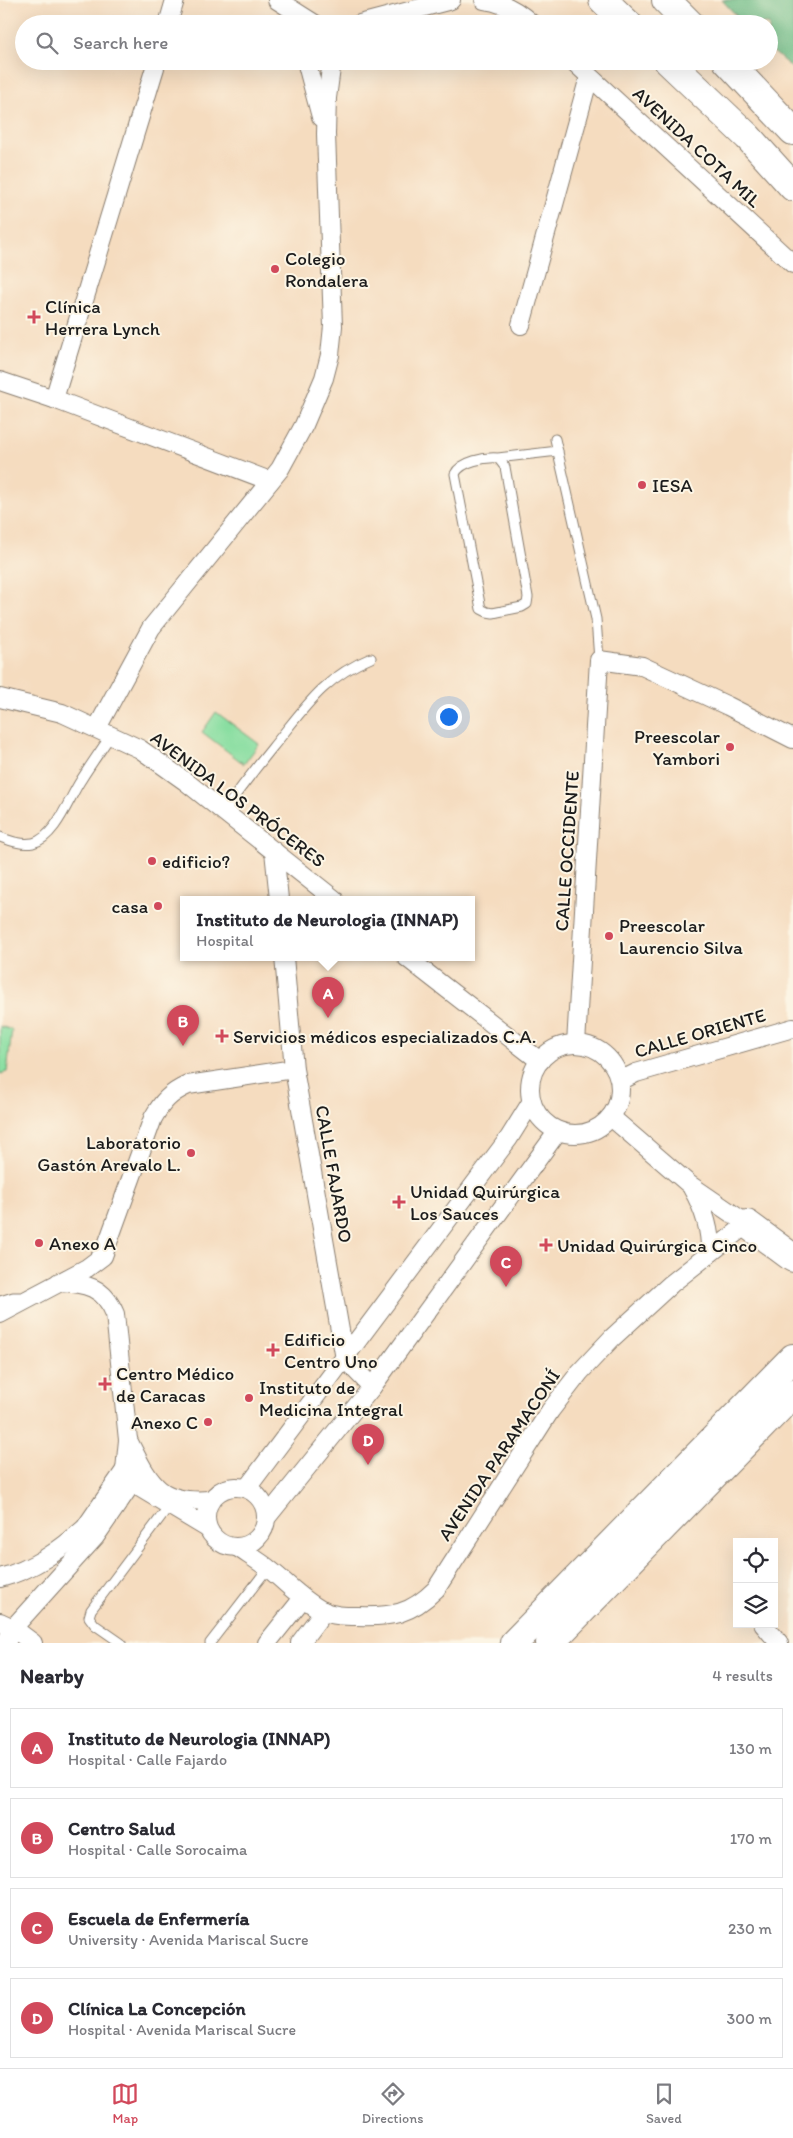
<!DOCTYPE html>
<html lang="en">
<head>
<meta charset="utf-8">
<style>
	:root { --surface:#fff; --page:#f7f7f7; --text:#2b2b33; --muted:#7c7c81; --line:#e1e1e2; --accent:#d1495b }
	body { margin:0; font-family:Itim,sans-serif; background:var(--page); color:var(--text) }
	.controls { position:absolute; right:15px; bottom:15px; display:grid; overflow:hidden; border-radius:0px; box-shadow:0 5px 20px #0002 }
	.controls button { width:45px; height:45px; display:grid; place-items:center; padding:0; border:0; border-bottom:1px solid var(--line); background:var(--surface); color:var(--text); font:25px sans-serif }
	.you { position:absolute; left:448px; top:716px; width:18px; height:18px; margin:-12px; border:4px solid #fff; border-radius:50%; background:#1a73e8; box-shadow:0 0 0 8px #1a73e833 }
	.badge { display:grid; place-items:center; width:32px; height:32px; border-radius:50%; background:var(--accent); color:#fff; font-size:16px; font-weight:700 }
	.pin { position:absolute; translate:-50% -41px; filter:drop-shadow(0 1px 2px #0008) }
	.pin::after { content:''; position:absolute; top:26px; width:18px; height:15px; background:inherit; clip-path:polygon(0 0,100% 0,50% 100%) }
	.popup { position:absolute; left:180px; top:896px; width:295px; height:65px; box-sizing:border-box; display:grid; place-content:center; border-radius:0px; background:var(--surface); filter:drop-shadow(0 1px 4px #0005); font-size:16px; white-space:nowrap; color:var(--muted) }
	.popup b { font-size:19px; color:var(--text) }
	.popup::after { content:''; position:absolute; left:50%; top:100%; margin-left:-10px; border:10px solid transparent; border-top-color:var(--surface) }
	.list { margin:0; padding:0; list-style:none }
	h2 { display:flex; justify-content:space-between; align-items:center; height:65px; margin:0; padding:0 20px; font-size:21px }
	h2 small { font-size:16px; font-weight:400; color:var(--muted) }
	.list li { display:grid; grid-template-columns:32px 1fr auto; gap:15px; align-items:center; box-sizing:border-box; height:80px; margin:0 10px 10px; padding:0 10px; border:1px solid var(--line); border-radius:0px }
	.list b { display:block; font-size:19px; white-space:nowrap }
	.list p { margin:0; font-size:16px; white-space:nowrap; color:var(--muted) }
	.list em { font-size:16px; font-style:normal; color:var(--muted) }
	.icon { flex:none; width:28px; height:28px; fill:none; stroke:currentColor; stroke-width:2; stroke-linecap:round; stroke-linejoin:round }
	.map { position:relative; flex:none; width:793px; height:1643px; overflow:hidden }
	.search { position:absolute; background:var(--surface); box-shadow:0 5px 20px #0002; left:15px; right:15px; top:15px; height:55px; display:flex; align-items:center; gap:12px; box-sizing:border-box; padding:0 18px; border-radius:28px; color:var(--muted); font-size:19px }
	.sheet { height:425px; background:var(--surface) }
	nav { display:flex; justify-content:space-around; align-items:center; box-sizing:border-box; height:70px; border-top:1px solid var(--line); background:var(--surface); font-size:14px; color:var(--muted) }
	nav a { display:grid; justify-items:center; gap:2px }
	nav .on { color:var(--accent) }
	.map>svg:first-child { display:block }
</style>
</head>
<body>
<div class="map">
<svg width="793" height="1643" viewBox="0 0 793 1643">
	<rect width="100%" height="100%" fill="#fcf5e5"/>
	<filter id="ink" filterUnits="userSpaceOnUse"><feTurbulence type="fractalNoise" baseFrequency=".02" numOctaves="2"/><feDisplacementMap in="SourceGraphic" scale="10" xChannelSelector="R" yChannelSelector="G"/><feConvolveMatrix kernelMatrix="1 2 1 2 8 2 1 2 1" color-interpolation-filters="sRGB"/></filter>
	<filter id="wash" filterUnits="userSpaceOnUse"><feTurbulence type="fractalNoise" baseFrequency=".0096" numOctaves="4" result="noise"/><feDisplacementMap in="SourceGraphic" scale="20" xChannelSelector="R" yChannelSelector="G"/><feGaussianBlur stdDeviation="1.12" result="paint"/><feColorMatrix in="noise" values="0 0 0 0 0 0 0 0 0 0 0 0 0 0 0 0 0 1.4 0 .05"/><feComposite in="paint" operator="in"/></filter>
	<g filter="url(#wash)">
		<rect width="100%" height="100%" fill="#f5dcbf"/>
		<g fill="#89dea1" stroke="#527d5e">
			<path d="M 216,712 L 259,744 L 244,764 L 202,732 Z"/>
			<path d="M 0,1026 L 12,1030 L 7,1072 L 0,1074 Z"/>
		</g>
		<path fill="#6ebd87" stroke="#456c52" d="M 722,0 L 793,0 L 793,69 L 769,48 L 769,24 L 744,24 Z"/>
	</g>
	<g filter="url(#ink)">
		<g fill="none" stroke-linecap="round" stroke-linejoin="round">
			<g stroke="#887c6e" stroke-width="11">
				<g id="lane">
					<path d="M 555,439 L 596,619 L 599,660"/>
					<path d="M 498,458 L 505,467 L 528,597 L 527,604 L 522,607 L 493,613 L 487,612 L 481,609 L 455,474 C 461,461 486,457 498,458 L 558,451"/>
					<path d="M 223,812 C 239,790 255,769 272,748 C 304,709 322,678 371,658"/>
					<path d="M 0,837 C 11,841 21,845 33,843 C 56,837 69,798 81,780 C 91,764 101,750 111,735"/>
					<path d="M 0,1301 L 13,1297 L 26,1297"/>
					<path d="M 121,1643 L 95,1625 L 89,1617 L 91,1610 L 169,1506"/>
					<path d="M 210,1643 L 268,1568"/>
				</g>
			</g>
			<g stroke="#887c6e" stroke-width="20">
				<g id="street">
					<path d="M 277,0 L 315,24"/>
					<path d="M 484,0 C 502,2 518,11 532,24"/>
					<path d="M 168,24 L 175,0"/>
					<path d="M 360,24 L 451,0"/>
					<path d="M 306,61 L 321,117"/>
					<path d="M 573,61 L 793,264"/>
					<path d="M 521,325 L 589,77"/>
					<path d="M 0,381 L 54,399 L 270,481"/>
					<path d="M 54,399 L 157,61"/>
					<path d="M 0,698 L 62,713 L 140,749 L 185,781 L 334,899"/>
					<path d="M 97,728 L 151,628 L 280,469 L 304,425 L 324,378 L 330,355 L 333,326 L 326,134 L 327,98 L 332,61"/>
					<path d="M 274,851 L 279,899"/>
					<path d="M 284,957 L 294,1069 L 345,1359 L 372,1387"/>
					<path d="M 406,957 L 540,1061"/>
					<path d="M 576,1044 L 599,660 L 642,666 L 728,706 L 793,739"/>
					<circle cx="575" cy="1089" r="45"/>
					<path d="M 620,1081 L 636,1073 L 793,1028"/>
					<path d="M 692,1188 C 704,1209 711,1229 710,1253"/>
					<path d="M 59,1282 C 86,1283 104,1287 115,1314 L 128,1440 L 125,1470 L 132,1483 L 207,1528"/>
					<path d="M 0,1314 L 87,1268 L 103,1256 L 153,1118 C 162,1102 170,1093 188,1085 L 294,1069"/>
					<path d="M 128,1440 C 150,1483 157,1504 210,1500"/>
					<circle cx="236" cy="1517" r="30"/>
					<path d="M 247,1488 L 509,1138 L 532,1101"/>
					<path d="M 267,1517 L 372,1387 L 558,1131"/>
					<path d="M 237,1547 C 247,1554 259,1561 269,1569 C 287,1583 302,1600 323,1611 C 333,1616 345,1616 357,1616 C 392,1617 410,1615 436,1589 L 550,1411 L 580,1372 L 612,1338 L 671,1284 L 747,1224 L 690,1185 L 611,1117"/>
					<path d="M 0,1578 C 34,1569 59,1551 85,1528 L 125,1470"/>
					<path d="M 0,1622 L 13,1628 L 33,1643"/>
					<path d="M 763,1624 L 779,1643"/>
					<path d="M 6,1643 L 13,1628 L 95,1537 L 132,1483"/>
					<path d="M 267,1643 L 303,1598"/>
					<path d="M 300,1643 L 324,1611"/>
				</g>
			</g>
			<g stroke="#887c6e" stroke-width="30">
				<g id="highway">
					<path d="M 603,0 L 628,24"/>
					<path d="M 666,0 L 690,24"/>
					<path d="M 668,61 L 748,137 L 793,187"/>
					<path d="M 727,61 L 793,131"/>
					<path d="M 747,1224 L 793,1258"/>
					<path d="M 514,1643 L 793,1358"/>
					<path d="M 550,1643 L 793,1394"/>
				</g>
			</g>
			<use href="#lane" stroke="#fff" stroke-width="9"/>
			<use href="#street" stroke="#fff" stroke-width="18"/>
			<use href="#highway" stroke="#fff" stroke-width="28"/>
		</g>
	</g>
	<g fill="#d1495b" stroke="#fcf5e5" stroke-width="2">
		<circle cx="275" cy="269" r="5"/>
		<path d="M31.5 309.5h5v5h5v5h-5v5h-5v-5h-5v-5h5z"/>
		<circle cx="642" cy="485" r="5"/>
		<circle cx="730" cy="747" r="5"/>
		<circle cx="152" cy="861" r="5"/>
		<circle cx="158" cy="906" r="5"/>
		<circle cx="609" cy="936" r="5"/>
		<path d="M219.5 1028.5h5v5h5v5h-5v5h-5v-5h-5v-5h5z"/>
		<circle cx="191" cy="1153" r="5"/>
		<path d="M396.5 1194.5h5v5h5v5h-5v5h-5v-5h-5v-5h5z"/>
		<circle cx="39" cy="1243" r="5"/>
		<path d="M543.5 1237.5h5v5h5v5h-5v5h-5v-5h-5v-5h5z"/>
		<path d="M270.5 1342.5h5v5h5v5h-5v5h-5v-5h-5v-5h5z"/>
		<path d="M102.5 1376.5h5v5h5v5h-5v5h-5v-5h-5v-5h5z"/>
		<circle cx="249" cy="1398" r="5"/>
		<circle cx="208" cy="1422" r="5"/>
	</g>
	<g text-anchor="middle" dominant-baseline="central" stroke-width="4" stroke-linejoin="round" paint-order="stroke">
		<g font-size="19" fill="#1c1c1c" stroke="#fcf5e5">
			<text transform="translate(697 147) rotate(43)">AVENIDA COTA MIL</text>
			<text transform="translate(238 799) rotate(37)">AVENIDA LOS PRÓCERES</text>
			<text transform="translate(567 851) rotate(-86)">CALLE OCCIDENTE</text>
			<text transform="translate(700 1033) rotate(-16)">CALLE ORIENTE</text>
			<text transform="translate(334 1174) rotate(80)">CALLE FAJARDO</text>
			<text transform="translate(499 1455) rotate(-56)">AVENIDA PARAMACONÍ</text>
		</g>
		<g font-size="19" fill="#1c1c1c" stroke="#fcf5e5" text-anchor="start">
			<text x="285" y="258">Colegio<tspan x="285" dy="22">Rondalera</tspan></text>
			<text x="45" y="306">Clínica<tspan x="45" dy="22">Herrera Lynch</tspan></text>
			<text x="652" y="485">IESA</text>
			<text x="720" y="736" text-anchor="end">Preescolar<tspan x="720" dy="22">Yambori</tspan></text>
			<text x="162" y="861">edificio?</text>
			<text x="148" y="906" text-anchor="end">casa</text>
			<text x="619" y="925">Preescolar<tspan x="619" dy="22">Laurencio Silva</tspan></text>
			<text x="233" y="1036">Servicios médicos especializados C.A.</text>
			<text x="181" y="1142" text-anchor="end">Laboratorio<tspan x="181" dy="22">Gastón Arevalo L.</tspan></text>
			<text x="410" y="1191">Unidad Quirúrgica<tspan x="410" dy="22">Los Sauces</tspan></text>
			<text x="49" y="1243">Anexo A</text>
			<text x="557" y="1245">Unidad Quirúrgica Cinco</text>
			<text x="284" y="1339">Edificio<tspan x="284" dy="22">Centro Uno</tspan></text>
			<text x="116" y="1373">Centro Médico<tspan x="116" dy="22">de Caracas</tspan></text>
			<text x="259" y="1387">Instituto de<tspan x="259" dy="22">Medicina Integral</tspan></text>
			<text x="198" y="1422" text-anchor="end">Anexo C</text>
		</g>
	</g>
</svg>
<div class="controls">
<button><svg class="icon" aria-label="locate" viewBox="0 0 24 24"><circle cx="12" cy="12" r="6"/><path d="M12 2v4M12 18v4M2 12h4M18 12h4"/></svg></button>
<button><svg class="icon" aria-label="layers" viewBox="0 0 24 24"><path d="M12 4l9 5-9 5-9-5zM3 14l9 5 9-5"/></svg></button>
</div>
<div class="you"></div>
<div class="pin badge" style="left:328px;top:1018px">A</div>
<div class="popup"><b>Instituto de Neurologia (INNAP)</b>Hospital</div>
<div class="pin badge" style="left:183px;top:1046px">B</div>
<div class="pin badge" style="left:506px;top:1287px">C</div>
<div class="pin badge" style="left:368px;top:1465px">D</div>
<div class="search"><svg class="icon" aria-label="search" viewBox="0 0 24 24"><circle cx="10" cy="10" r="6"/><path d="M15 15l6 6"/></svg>Search here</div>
</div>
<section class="sheet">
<h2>Nearby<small>4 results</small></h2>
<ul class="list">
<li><span class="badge">A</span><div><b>Instituto de Neurologia (INNAP)</b><p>Hospital · Calle Fajardo</p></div><em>130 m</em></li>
<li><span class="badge">B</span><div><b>Centro Salud</b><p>Hospital · Calle Sorocaima</p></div><em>170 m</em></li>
<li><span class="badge">C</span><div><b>Escuela de Enfermería</b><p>University · Avenida Mariscal Sucre</p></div><em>230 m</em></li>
<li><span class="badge">D</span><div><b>Clínica La Concepción</b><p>Hospital · Avenida Mariscal Sucre</p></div><em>300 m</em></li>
</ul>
</section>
<nav>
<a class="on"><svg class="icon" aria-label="map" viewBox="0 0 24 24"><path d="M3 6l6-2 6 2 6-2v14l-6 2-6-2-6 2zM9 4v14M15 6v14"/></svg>Map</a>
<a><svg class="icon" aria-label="directions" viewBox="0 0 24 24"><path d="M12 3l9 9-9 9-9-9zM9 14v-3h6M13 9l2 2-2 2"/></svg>Directions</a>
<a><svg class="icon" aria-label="saved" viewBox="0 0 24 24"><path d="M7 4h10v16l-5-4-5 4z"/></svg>Saved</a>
</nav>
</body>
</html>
